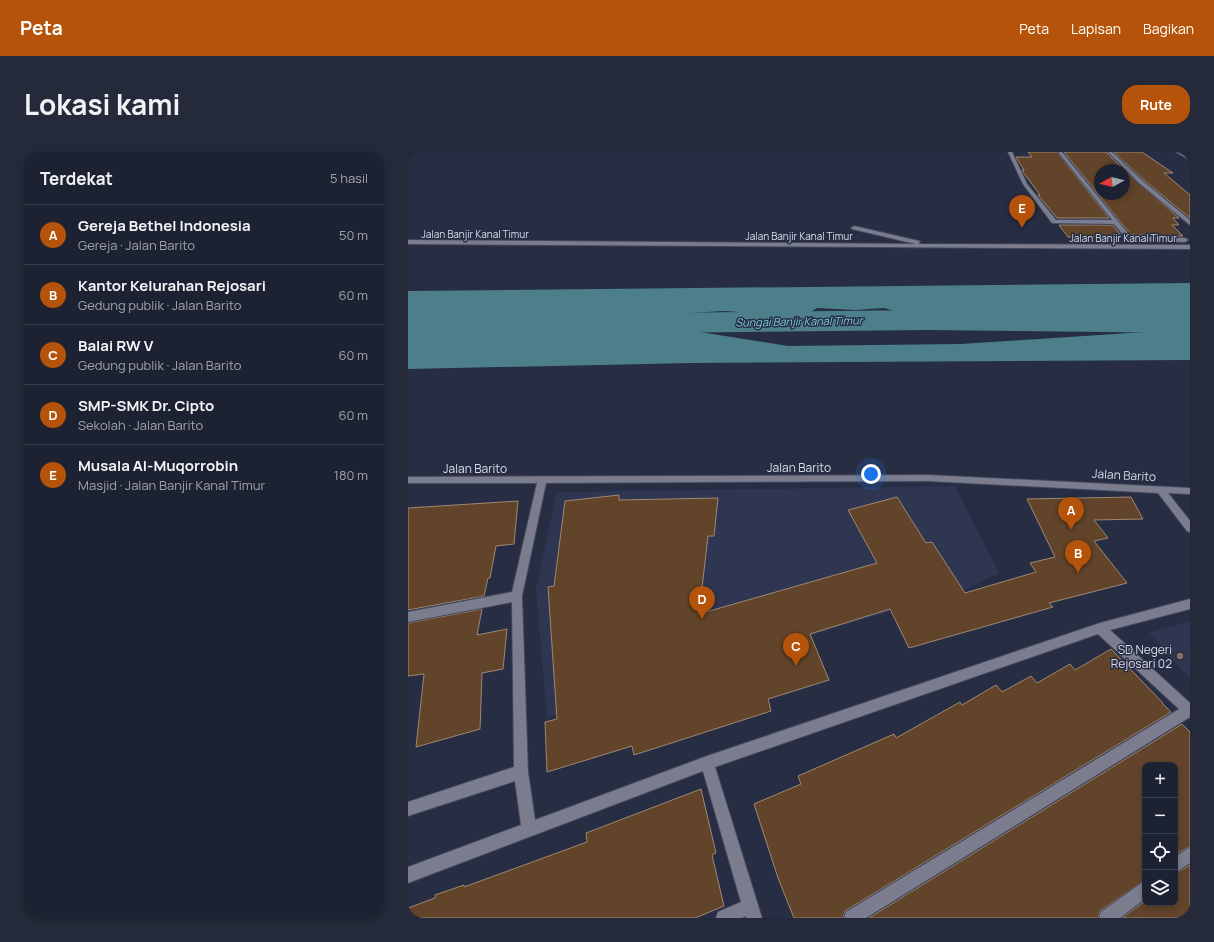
<!DOCTYPE html>
<html lang="id">
<head>
<meta charset="utf-8">
<style>
	:root { --surface:#1d2232; --page:#252a3a; --text:#f1f3f6; --muted:#a0a4ac; --line:#3b3f4d; --accent:#b45309 }
	body { margin:0; font-family:Manrope,sans-serif; background:var(--page); color:var(--text) }
	.controls { position:absolute; right:12px; bottom:12px; display:grid; overflow:hidden; border-radius:8px; box-shadow:0 2px 6px #0003 }
	.controls button { width:36px; height:36px; display:grid; place-items:center; padding:0; border:0; border-bottom:1px solid var(--line); background:var(--surface); color:var(--text); font:20px sans-serif }
	.compass { position:absolute; left:686px; top:12px; width:36px; height:36px; border-radius:50%; background:var(--surface); box-shadow:0 2px 6px #0003; rotate:262deg }
	.you { position:absolute; left:463px; top:322px; width:14px; height:14px; margin:-10px; border:3px solid #fff; border-radius:50%; background:#1a73e8; box-shadow:0 0 0 6px #1a73e833 }
	.badge { display:grid; place-items:center; width:26px; height:26px; border-radius:50%; background:var(--accent); color:#fff; font-size:13px; font-weight:700 }
	.pin { position:absolute; translate:-50% -33px; filter:drop-shadow(0 1px 2px #0008) }
	.pin::after { content:''; position:absolute; top:21px; width:14px; height:12px; background:inherit; clip-path:polygon(0 0,100% 0,50% 100%) }
	.list { margin:0; padding:0; list-style:none }
	h2 { display:flex; justify-content:space-between; align-items:center; height:52px; margin:0; padding:0 16px; font-size:17px }
	h2 small { font-size:13px; font-weight:400; color:var(--muted) }
	.list li { display:grid; grid-template-columns:26px 1fr auto; gap:12px; align-items:center; box-sizing:border-box; height:60px; padding:0 16px; border-top:1px solid var(--line) }
	.list b { display:block; font-size:15px; white-space:nowrap }
	.list p { margin:0; font-size:13px; white-space:nowrap; color:var(--muted) }
	.list em { font-size:13px; font-style:normal; color:var(--muted) }
	.icon { flex:none; width:22px; height:22px; fill:none; stroke:currentColor; stroke-width:2; stroke-linecap:round; stroke-linejoin:round }
	.map { position:relative; flex:none; width:782px; height:766px; overflow:hidden; border-radius:16px }
	header { display:flex; align-items:center; gap:24px; box-sizing:border-box; height:56px; padding:0 20px; background:var(--accent); color:#fff }
	header strong { font-size:19px }
	nav { display:flex; gap:22px; margin-inline-start:auto; font-size:14px }
	.intro { display:flex; align-items:center; justify-content:space-between; box-sizing:border-box; height:96px; padding:0 24px }
	h1 { margin:0; font-size:28px }
	.button { padding:10px 18px; border-radius:16px; background:var(--accent); color:#fff; font-size:14px; font-weight:700 }
	main { display:flex; gap:24px; padding:0 24px }
	aside { flex:1; background:var(--surface); border-radius:16px; box-shadow:0 2px 6px #0003 }
	.map>svg:first-child { display:block }
</style>
</head>
<body>
<header>
<strong>Peta</strong>
<nav><a>Peta</a><a>Lapisan</a><a>Bagikan</a></nav>
</header>
<div class="intro"><h1>Lokasi kami</h1><a class="button">Rute</a></div>
<main>
<aside>
<h2>Terdekat<small>5 hasil</small></h2>
<ul class="list">
<li><span class="badge">A</span><div><b>Gereja Bethel Indonesia</b><p>Gereja · Jalan Barito</p></div><em>50 m</em></li>
<li><span class="badge">B</span><div><b>Kantor Kelurahan Rejosari</b><p>Gedung publik · Jalan Barito</p></div><em>60 m</em></li>
<li><span class="badge">C</span><div><b>Balai RW V</b><p>Gedung publik · Jalan Barito</p></div><em>60 m</em></li>
<li><span class="badge">D</span><div><b>SMP-SMK Dr. Cipto</b><p>Sekolah · Jalan Barito</p></div><em>60 m</em></li>
<li><span class="badge">E</span><div><b>Musala Al-Muqorrobin</b><p>Masjid · Jalan Banjir Kanal Timur</p></div><em>180 m</em></li>
</ul>
</aside>
<div class="map">
<svg width="782" height="766" viewBox="0 0 782 766">
	<rect width="100%" height="100%" fill="#272d43"/>
	<g fill="#2e3652">
		<path d="M 547,334 L 591,421 L 560,436 L 219,539 L 139,566 L 128,437 L 149,340 Z"/>
		<path d="M 782,469 L 782,527 L 741,481 Z"/>
	</g>
	<path fill="#4c7f8a" d="M 782,131 L 782,173 L 764,168 L 724,174 L 692,173 L 654,166 L 637,166 L 586,175 L 555,178 L 476,156 L 447,158 L 409,156 L 401,161 L 346,161 L 316,159 L 198,166 L 191,171 L 216,170 L 242,172 L 380,194 L 553,192 L 782,177 L 782,208 L 284,211 L 0,217 L 0,139 Z"/>
	<g fill="none" stroke-linecap="round" stroke-linejoin="round">
		<path fill="#4c7f8a" fill-rule="evenodd" d="M 519,158 L 782,161 L 782,181 L 519,178 L 161,182 L 149,179 L 145,172 L 149,165 L 161,162 Z"/>
	</g>
	<g fill="#614429" stroke="#9f8873">
		<path d="M 620,0 L 649,0 L 701,66 L 649,66 L 630,43 L 632,43 L 615,20 L 614,18 L 616,18 L 608,5 L 624,5 Z"/>
		<path d="M 656,0 L 698,0 L 716,18 L 692,18 L 692,42 L 716,42 L 716,18 L 771,66 L 765,66 L 771,73 L 764,73 L 775,84 L 723,83 Z"/>
		<path d="M 706,0 L 734,0 L 765,21 L 756,21 L 782,43 L 782,66 L 736,28 Z"/>
		<path d="M 651,73 L 705,73 L 714,85 L 660,85 Z"/>
		<path d="M 211,343 L 211,348 L 310,346 L 306,384 L 300,384 L 291,462 L 469,411 L 440,358 L 489,345 L 518,391 L 524,390 L 557,441 L 628,420 L 622,411 L 647,405 L 619,347 L 723,345 L 735,367 L 686,368 L 700,386 L 686,389 L 719,431 L 641,451 L 645,455 L 501,496 L 482,457 L 402,482 L 421,528 L 360,547 L 363,559 L 226,603 L 224,594 L 139,620 L 137,570 L 149,567 L 140,435 L 146,434 L 157,349 Z"/>
		<path d="M 110,349 L 106,392 L 88,394 L 82,426 L 80,426 L 76,444 L 0,458 L 0,356 Z"/>
		<path d="M 74,457 L 69,483 L 99,477 L 95,517 L 74,521 L 72,577 L 8,595 L 16,522 L 0,524 L 0,471 Z"/>
		<path d="M 703,497 L 755,551 L 754,551 L 763,560 L 437,759 L 435,766 L 386,766 L 370,726 L 346,652 L 393,632 L 390,624 L 486,582 L 488,586 L 552,550 L 554,553 L 588,533 L 594,540 L 623,524 L 629,531 L 662,512 L 667,518 Z"/>
		<path d="M 774,572 L 782,580 L 782,694 L 767,703 L 767,613 L 737,613 L 737,728 L 692,759 L 690,766 L 461,766 Z"/>
		<path d="M 293,637 L 308,701 L 304,703 L 316,754 L 287,766 L 0,766 L 0,756 L 27,746 L 27,743 L 56,733 L 56,735 L 179,690 L 178,681 Z"/>
		<path d="M 782,713 L 782,766 L 714,766 L 737,749 L 737,751 L 767,751 L 767,722 Z"/>
	</g>
	<g fill="none" stroke-linecap="round" stroke-linejoin="round">
		<g stroke="#43495e" stroke-width="2">
			<g id="minor">
				<path d="M 600,0 L 604,0 L 619,32 L 648,68 L 704,68 L 650,0 L 654,0 L 722,84 L 777,86 L 780,88 L 777,90 L 728,89 L 718,86 L 706,72 L 644,71 L 615,32 Z"/>
				<path d="M 700,0 L 704,0 L 735,29 L 782,68 L 782,73 L 731,31 Z"/>
				<path d="M 768,0 L 773,0 L 782,5 L 782,8 Z"/>
				<path d="M 446,74 L 511,89 L 512,90 L 510,92 L 782,93 L 782,97 L 0,92 L 0,88 L 508,92 L 444,77 L 443,76 Z"/>
				<path d="M 520,323 L 782,336 L 782,342 L 760,341 L 782,369 L 782,380 L 779,379 L 750,341 L 520,329 L 138,331 L 114,444 L 120,620 L 127,668 L 299,604 L 692,471 L 782,447 L 782,457 L 702,478 L 782,551 L 782,565 L 458,766 L 436,766 L 438,760 L 771,557 L 690,482 L 307,615 L 354,766 L 338,766 L 338,764 L 334,766 L 308,766 L 310,760 L 333,750 L 295,619 L 0,731 L 0,715 L 113,673 L 107,629 L 0,664 L 0,650 L 106,615 L 104,450 L 0,470 L 0,460 L 104,440 L 129,331 L 0,331 L 0,325 Z"/>
				<path d="M 782,695 L 782,711 L 767,721 L 767,705 Z"/>
				<path d="M 737,729 L 737,747 L 712,766 L 691,766 L 693,760 L 732,732 Z"/>
			</g>
		</g>
		<use href="#minor" fill="#7b7d8e" fill-rule="evenodd"/>
	</g>
	<circle fill="#8d6e63" stroke="#272d43" stroke-width="1.5" cx="772" cy="504" r="4"/>
	<g text-anchor="middle" dominant-baseline="central" stroke-width="3" stroke-linejoin="round" paint-order="stroke">
		<g font-size="10" fill="#d7dbea" stroke="#272d43">
			<text x="67" y="82">Jalan Banjir Kanal Timur</text>
			<text x="391" y="84">Jalan Banjir Kanal Timur</text>
			<text x="715" y="86">Jalan Banjir Kanal Timur</text>
		</g>
		<g font-size="11" font-style="italic" fill="#78cfe1" stroke="#272d43">
			<text transform="translate(391 169) rotate(-1)">Sungai Banjir Kanal Timur</text>
		</g>
		<g font-size="12" fill="#d7dbea" stroke="#272d43">
			<text x="391" y="315">Jalan Barito</text>
			<text x="67" y="316">Jalan Barito</text>
			<text transform="translate(716 323) rotate(3)">Jalan Barito</text>
		</g>
		<g font-size="12" fill="#d7dbea" stroke="#272d43" text-anchor="end">
			<text x="764" y="497">SD Negeri<tspan x="764" dy="14">Rejosari 02</tspan></text>
		</g>
	</g>
</svg>
<div class="controls">
<button>+</button>
<button>−</button>
<button><svg class="icon" aria-label="locate" viewBox="0 0 24 24"><circle cx="12" cy="12" r="6"/><path d="M12 2v4M12 18v4M2 12h4M18 12h4"/></svg></button>
<button><svg class="icon" aria-label="layers" viewBox="0 0 24 24"><path d="M12 4l9 5-9 5-9-5zM3 14l9 5 9-5"/></svg></button>
</div>
<svg class="compass" viewBox="-18 -18 36 36"><path d="M0-13l5 13h-10z" fill="#e53935"/><path d="M0 13l5-13h-10z" fill="#a0a4ac"/></svg>
<div class="you"></div>
<div class="pin badge" style="left:663px;top:378px">A</div>
<div class="pin badge" style="left:670px;top:421px">B</div>
<div class="pin badge" style="left:388px;top:514px">C</div>
<div class="pin badge" style="left:294px;top:467px">D</div>
<div class="pin badge" style="left:614px;top:76px">E</div>
</div>
</main>
</body>
</html>
